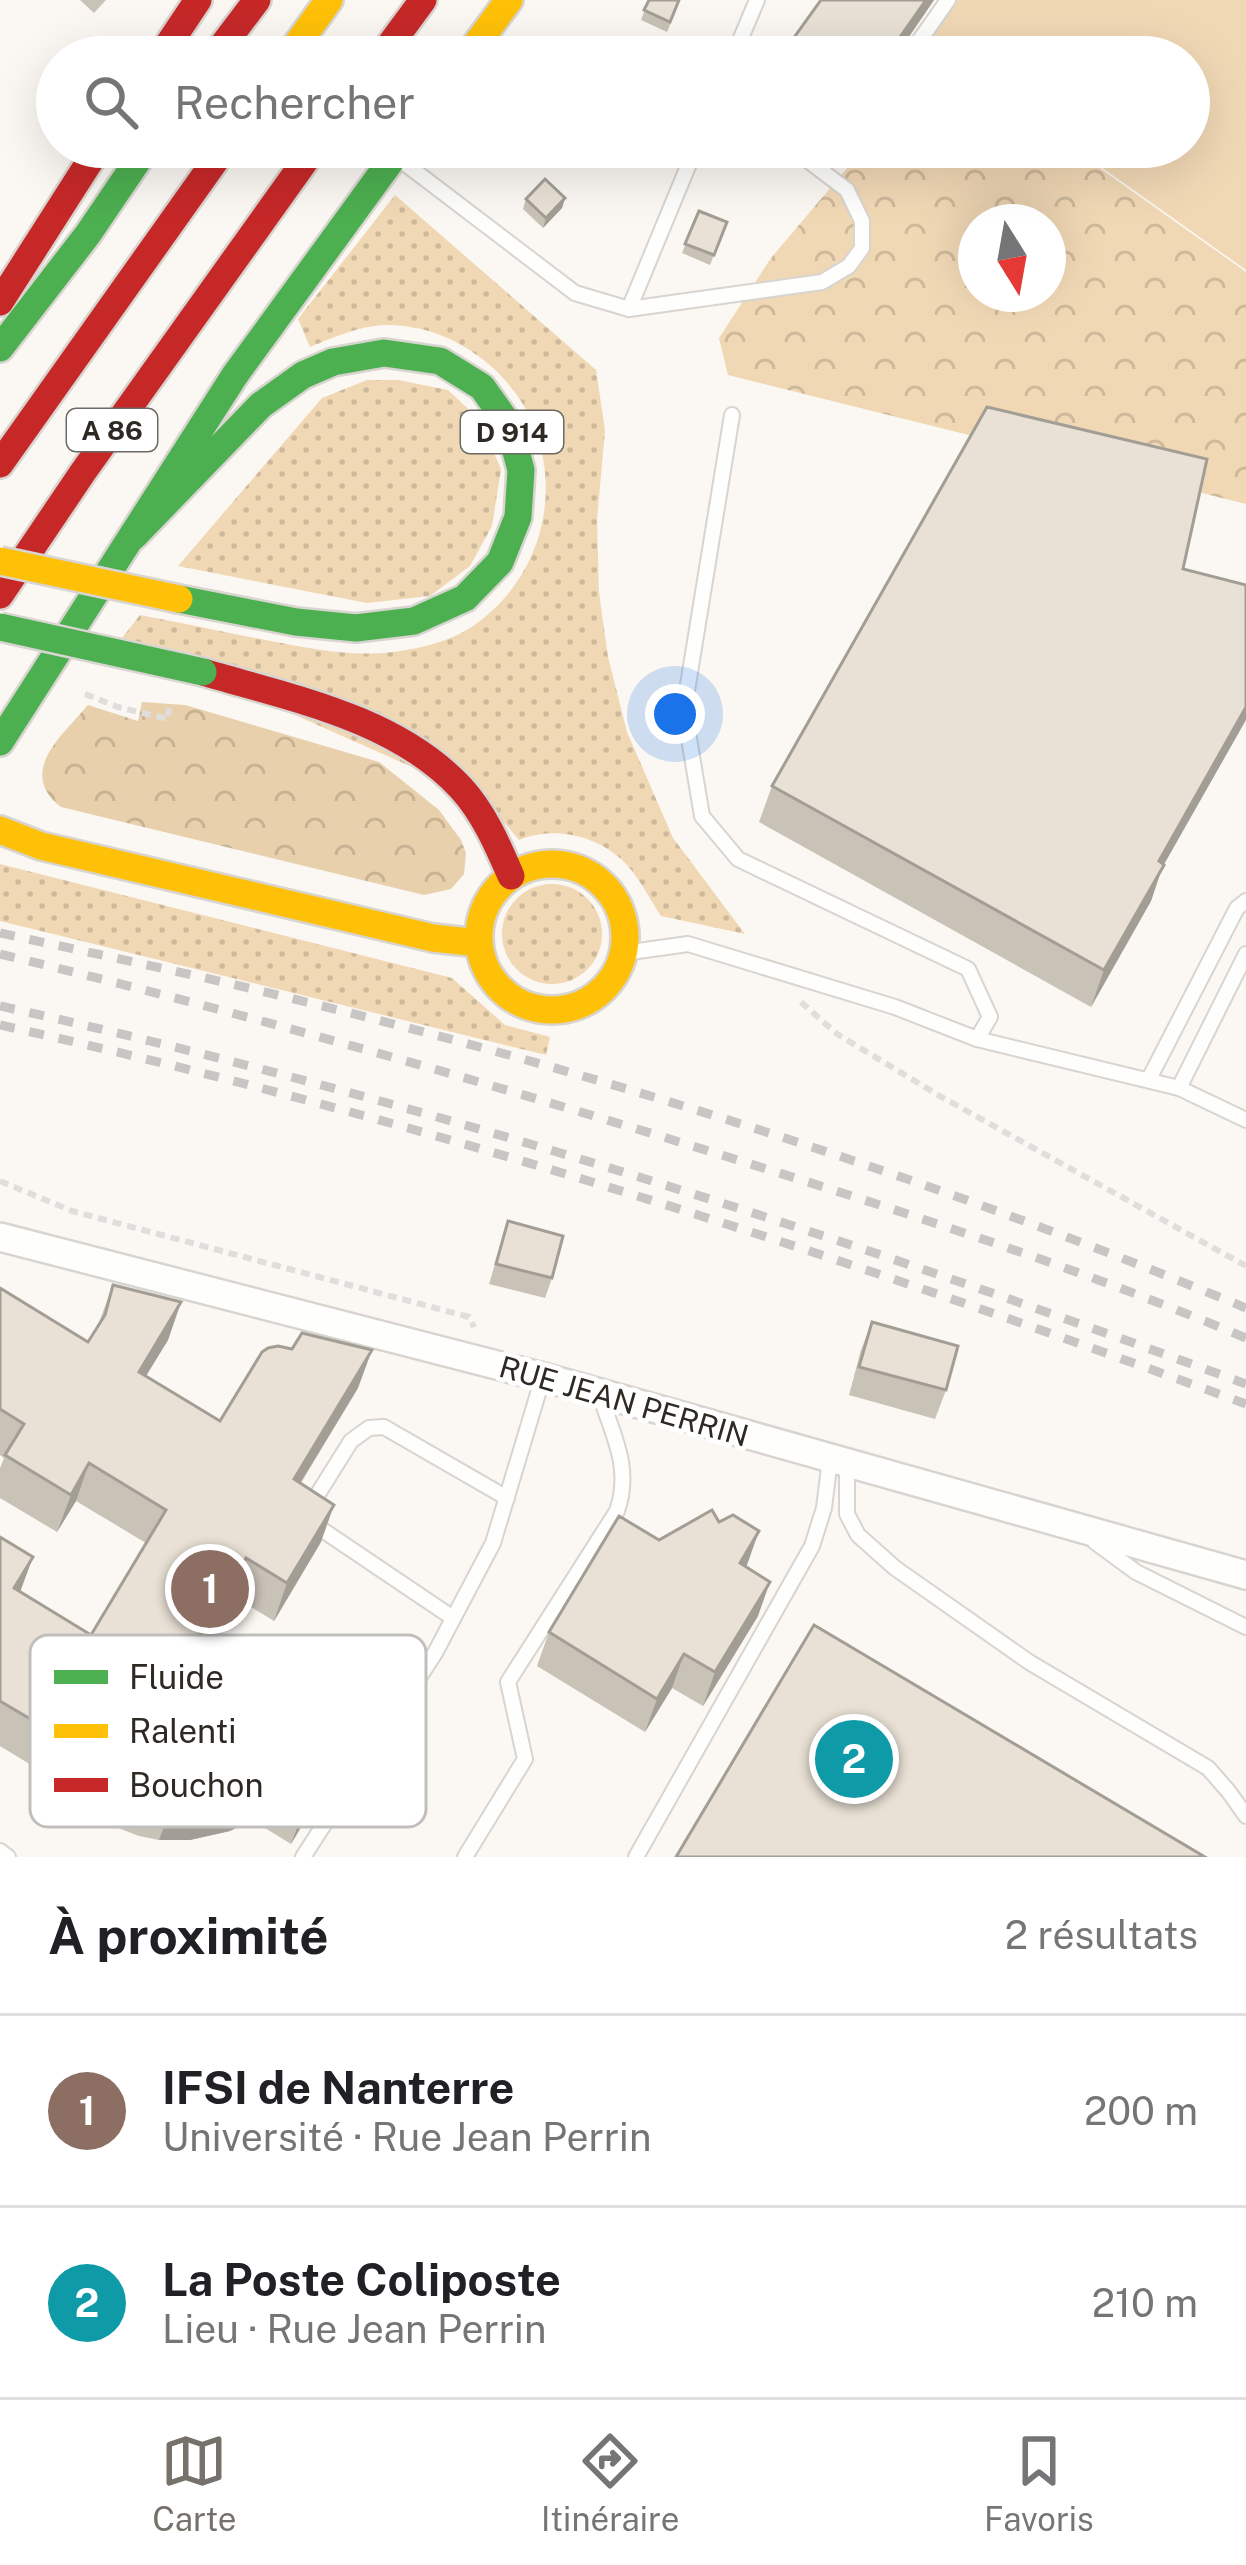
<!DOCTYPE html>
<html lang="fr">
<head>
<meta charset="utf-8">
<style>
	:root { --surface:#fff; --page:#f2f2f2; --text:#202124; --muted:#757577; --line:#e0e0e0; --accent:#76716b }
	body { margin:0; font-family:"Public Sans",sans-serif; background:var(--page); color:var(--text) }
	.compass { position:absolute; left:958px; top:204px; width:108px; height:108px; border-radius:50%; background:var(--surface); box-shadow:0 12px 48px #0002; rotate:169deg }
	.you { position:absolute; left:675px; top:714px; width:42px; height:42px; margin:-30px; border:9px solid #fff; border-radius:50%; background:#1a73e8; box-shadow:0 0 0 18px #1a73e833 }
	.badge { display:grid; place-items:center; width:78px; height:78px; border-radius:50%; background:var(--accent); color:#fff; font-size:39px; font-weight:700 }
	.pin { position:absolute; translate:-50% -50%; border:6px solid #fff; box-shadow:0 3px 12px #0006 }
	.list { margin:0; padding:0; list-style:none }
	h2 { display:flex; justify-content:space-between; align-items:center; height:156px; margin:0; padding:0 48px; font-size:51px }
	h2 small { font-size:39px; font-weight:400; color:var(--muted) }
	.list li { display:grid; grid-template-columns:78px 1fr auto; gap:36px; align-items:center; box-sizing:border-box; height:192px; padding:0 48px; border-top:3px solid var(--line) }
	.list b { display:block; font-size:45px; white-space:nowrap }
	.list p { margin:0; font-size:39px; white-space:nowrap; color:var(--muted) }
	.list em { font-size:39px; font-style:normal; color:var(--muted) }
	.icon { flex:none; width:66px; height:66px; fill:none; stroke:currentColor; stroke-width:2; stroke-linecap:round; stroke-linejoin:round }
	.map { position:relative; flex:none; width:1246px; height:1857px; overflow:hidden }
	.search { position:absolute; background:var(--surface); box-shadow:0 12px 48px #0002; left:36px; right:36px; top:36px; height:132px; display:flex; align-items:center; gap:30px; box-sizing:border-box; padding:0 42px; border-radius:66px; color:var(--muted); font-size:45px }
	.sheet { height:540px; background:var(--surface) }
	nav { display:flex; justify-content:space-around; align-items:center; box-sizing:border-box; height:168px; border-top:3px solid var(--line); background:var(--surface); font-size:33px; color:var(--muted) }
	nav a { display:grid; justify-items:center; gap:6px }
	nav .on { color:var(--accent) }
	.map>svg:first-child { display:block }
</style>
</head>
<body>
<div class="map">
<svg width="1246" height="1857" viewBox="0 0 1246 1857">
	<defs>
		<pattern id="grass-dots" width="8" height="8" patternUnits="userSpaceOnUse" patternTransform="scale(3)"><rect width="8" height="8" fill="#f1d8b5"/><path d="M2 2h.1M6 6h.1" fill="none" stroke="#cfb99b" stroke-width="1.8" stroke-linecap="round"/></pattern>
		<pattern id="forest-crowns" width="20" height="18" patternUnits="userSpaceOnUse" patternTransform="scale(3)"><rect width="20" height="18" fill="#e8d0ac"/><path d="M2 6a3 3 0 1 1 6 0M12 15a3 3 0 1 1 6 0" fill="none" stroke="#c7b394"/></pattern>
		<pattern id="park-crowns" width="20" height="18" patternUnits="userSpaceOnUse" patternTransform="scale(3)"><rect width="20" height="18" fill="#f1d8b5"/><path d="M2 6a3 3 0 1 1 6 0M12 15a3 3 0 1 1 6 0" fill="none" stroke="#cfb99b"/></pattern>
	</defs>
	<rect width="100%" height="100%" fill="#fbf7f2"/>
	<g fill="url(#grass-dots)">
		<path d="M 395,195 L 596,370 L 605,430 L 597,520 L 599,593 L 608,657 L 627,732 L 673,838 L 745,934 L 661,916 C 649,898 637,873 621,859 C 594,834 551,826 519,840 L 484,799 L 122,638 L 140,615 C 182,623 224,632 265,640 C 304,647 343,656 383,653 C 410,651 447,643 470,628 C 565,566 573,427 481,358 C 453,337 424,326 388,325 C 362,325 334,337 310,347 L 298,319 Z"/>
		<path d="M 367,380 L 398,380 L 448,390 L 479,419 L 501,469 L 492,526 L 470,566 L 430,596 L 367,603 L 178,566 L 322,398 Z"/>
		<path d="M 0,864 L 452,978 L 505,1025 L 550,1037 L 546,1055 L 0,921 Z"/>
		<circle cx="552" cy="934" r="50"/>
	</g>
	<path fill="url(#forest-crowns)" d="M 142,702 L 185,705 L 379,762 L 439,810 L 461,840 L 466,853 L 464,874 L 451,889 L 424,895 L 61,807 C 16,772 63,735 88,705 L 138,721 Z"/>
	<path fill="url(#park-crowns)" fill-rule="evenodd" d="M 865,147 L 1070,147 L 1246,272 L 1246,504 L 728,375 L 719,338 L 771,258 ZM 976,222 L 1048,222 L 1048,294 L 976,294 Z"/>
	<path fill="#f1d8b5" d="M 954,0 L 1246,0 L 1246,270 L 1073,147 L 1189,147 L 1189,57 L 947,57 L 925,41 Z"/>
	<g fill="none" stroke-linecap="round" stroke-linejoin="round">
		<g stroke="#d8d4cf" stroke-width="18">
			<g id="lane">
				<path d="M 733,57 L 757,0"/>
				<path d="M 908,57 L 948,0"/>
				<path d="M 399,159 L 575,293 L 629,309 L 822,282 L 849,266 L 862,248 L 862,221 L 847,190 L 798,153"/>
				<path d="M 629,309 L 696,147"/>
				<path d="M 732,415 L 684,709 L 702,816 L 738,859 L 968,969 L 990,1017 L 977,1039"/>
				<path d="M 624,953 L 688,944 L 895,1007 L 977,1039 L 1179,1088 L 1246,1120"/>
				<path d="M 1149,1079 L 1237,908 L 1246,901"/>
				<path d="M 1179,1088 L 1246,954"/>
				<path d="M 847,1463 L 847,1514 L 858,1535 L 895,1568 L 1029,1662 L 1208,1768 L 1229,1792 L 1246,1816"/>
				<path d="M 1095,1542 L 1136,1572 L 1246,1627"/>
				<path d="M 453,1618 L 324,1531 L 313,1520 L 316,1497 L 351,1441 L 369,1428 L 384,1427 L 507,1498"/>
				<path d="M 0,1851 L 8,1857"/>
				<path d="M 303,1857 L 435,1653 L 493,1543 L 543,1377"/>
				<path d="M 465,1857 L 525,1759 L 508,1682 L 617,1511 C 632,1468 613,1435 599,1393"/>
				<path d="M 636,1857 L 812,1546 L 824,1508 L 830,1459"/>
			</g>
		</g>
		<g stroke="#d8d4cf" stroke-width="32">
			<path id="street" d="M 0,1237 L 543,1377 L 1246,1575"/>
		</g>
		<g stroke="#d8d4cf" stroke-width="32">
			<g id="fast">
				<path d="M 0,348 L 88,234 L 147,147"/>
				<path d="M 134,536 L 261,405 L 303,375 L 333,362 L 384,353 L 440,361 L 482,387 L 509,425 L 521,470 L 518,517 L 500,562 L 465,598 L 414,621 L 356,628 L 296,622 L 179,599"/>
				<path d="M 0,742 L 235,375 L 401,147"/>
			</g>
		</g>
		<g stroke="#d8d4cf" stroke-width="32">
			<g id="slow">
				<path d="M 288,57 L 329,0"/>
				<path d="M 467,57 L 509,0"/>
				<path d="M 0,830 L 41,846 L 433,938 L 478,943"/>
				<circle cx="552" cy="937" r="73"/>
			</g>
		</g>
		<g stroke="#d8d4cf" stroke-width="32">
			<g id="jam">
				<path d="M 160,57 L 198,0"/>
				<path d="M 214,57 L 257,0"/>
				<path d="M 381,57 L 423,0"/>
				<path d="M 0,302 L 99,147"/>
				<path d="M 0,464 L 225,147"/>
				<path d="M 0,595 L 83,472 L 315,147"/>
				<path d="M 203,672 C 291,698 396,718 461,788 C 484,813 498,846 511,876"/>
			</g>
		</g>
		<g stroke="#dfdedc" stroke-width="6" stroke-dasharray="9 6" stroke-linecap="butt">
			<path d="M 85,694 L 118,707 L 168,719 L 169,708"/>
			<path d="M 801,1002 L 837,1034 L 938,1095 L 1246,1266"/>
			<path d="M 0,1181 L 72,1211 L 469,1317 L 474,1327"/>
			<path d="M 208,1635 L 377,1705"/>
		</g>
		<use href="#lane" stroke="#fefefd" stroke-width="14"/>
		<use href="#street" stroke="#fefefd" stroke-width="27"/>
		<use href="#fast" stroke="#4caf50" stroke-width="27"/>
		<use href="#slow" stroke="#ffc107" stroke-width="27"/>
		<use href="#jam" stroke="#c62828" stroke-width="27"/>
		<g stroke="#c7c6c5" stroke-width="9" stroke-dasharray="15 15" stroke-linecap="butt">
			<path d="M 0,933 C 101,955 202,976 302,1001 C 624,1080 940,1181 1246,1308"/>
			<path d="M 0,954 C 240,1012 476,1079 712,1152 C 892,1208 1072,1265 1246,1338"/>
			<path d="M 0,1006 C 424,1100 839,1234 1246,1384"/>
			<path d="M 0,1025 C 424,1119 839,1254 1246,1404"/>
		</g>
		<g stroke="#d8d5d2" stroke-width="32" stroke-linecap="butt">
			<path id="fast-bridge" d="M 0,627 L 203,672"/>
		</g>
		<g stroke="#d8d5d2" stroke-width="32" stroke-linecap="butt">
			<path id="slow-bridge" d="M 0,561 L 179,599"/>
		</g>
		<use href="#fast-bridge" stroke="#4caf50" stroke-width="27"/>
		<use href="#slow-bridge" stroke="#ffc107" stroke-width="27"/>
	</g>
	<g fill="#c8c2b7">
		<path d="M 80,0 L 106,0 L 94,13 Z"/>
		<path d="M 649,0 L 680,0 L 667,32 L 641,20 Z"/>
		<path d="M 821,0 L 934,0 L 895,57 L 784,57 L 788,46 Z"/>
		<path d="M 565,198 L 562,208 L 543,228 L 523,209 L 526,199 Z"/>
		<path d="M 699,211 L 727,222 L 710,265 L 682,253 Z"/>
		<path d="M 1183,569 L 1162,868 L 1151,901 L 1091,1007 L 759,822 L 772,786 Z"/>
		<path d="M 508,1221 L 552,1278 L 545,1298 L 489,1284 Z"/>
		<path d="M 113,1285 L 181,1302 L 168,1340 L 146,1376 L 220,1421 L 358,1388 L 301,1483 L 321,1542 L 274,1621 L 233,1596 L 204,1643 L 349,1731 L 336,1769 L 291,1844 L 252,1820 L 230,1831 L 190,1840 L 159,1840 L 139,1836 L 97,1820 L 93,1827 L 34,1792 L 41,1771 L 0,1746 L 0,1537 L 20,1592 L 91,1635 L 146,1543 L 76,1501 L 57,1532 L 0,1498 L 0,1468 L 4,1458 L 0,1455 L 0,1288 L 88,1342 L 98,1325 Z"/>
		<path d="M 872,1322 L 946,1390 L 935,1419 L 849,1395 L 861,1350 Z"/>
		<path d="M 659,1540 L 746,1567 L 758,1616 L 703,1706 L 672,1688 L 645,1732 L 537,1666 L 549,1632 Z"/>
	</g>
	<g fill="#a39e95">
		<path d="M 926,0 L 934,0 L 895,57 L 886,57 Z"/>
		<path d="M 565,198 L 562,208 L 543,228 L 546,218 Z"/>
		<path d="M 1246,707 L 1246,720 L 1162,868 L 1151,901 L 1091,1007 L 1104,970 L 1159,861 Z"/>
		<path d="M 181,1302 L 168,1340 L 125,1410 L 139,1372 Z"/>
		<path d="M 372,1350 L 358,1388 L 280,1516 L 294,1479 Z"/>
		<path d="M 89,1463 L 76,1501 L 57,1532 L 71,1495 Z"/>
		<path d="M 334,1505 L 321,1542 L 274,1621 L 287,1583 Z"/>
		<path d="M 759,1531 L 747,1565 L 727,1597 L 740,1563 Z"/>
		<path d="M 33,1557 L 19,1595 L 14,1588 Z"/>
		<path d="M 246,1558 L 233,1596 L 184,1676 L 197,1639 Z"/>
		<path d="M 770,1582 L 758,1616 L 703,1706 L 715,1672 Z"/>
		<path d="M 684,1654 L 672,1688 L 645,1732 L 657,1699 Z"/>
		<path d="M 349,1731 L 336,1769 L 291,1844 L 305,1806 Z"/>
		<path d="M 111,1782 L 97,1820 L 93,1827 L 107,1789 Z"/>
		<path d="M 265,1782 L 252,1820 L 230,1831 L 190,1840 L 159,1840 L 173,1802 Z"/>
	</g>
	<g fill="#e9e1d5" stroke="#a39e95" stroke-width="3">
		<path d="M 649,0 L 679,0 L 670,22 L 644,10 Z"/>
		<path d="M 821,0 L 926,0 L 886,57 L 803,57 L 788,46 Z"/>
		<path d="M 545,179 L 565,198 L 546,218 L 526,199 Z"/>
		<path d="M 699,211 L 727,222 L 714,255 L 685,244 Z"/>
		<path d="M 987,407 L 1207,459 L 1183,569 L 1246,585 L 1246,707 L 1159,861 L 1164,865 L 1104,970 L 772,786 Z"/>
		<path d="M 508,1221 L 563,1236 L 552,1278 L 496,1264 Z"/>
		<path d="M 113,1285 L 181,1302 L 139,1372 L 220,1421 L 262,1352 L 268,1348 L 278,1346 L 292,1349 L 302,1333 L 372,1350 L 294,1479 L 334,1505 L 287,1583 L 246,1558 L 197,1639 L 349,1731 L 305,1806 L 265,1782 L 244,1793 L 204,1803 L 173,1802 L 152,1798 L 111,1782 L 107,1789 L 48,1754 L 59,1736 L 0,1701 L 0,1537 L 33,1557 L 14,1588 L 91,1635 L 166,1510 L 89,1463 L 71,1495 L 5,1455 L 24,1424 L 0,1409 L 0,1288 L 88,1342 L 105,1315 Z"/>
		<path d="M 872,1322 L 958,1346 L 946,1390 L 859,1367 Z"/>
		<path d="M 712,1510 L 719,1522 L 733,1515 L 759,1531 L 740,1563 L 770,1582 L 715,1672 L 684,1654 L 657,1699 L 549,1632 L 619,1516 L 659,1540 Z"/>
		<path d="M 814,1625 L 1205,1857 L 676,1857 Z"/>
	</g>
	<g text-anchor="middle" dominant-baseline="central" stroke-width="10" stroke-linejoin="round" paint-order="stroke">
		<g fill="#fff" stroke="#6d6965" stroke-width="3">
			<rect x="67" y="409" width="90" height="42" rx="9"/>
			<rect x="461" y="411" width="102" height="42" rx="9"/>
		</g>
		<g font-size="27" font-weight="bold" fill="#2e2923">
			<text x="112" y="430">A 86</text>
			<text x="512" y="432">D 914</text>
		</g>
		<g font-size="30" fill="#2e2923" stroke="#fff">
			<text transform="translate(624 1401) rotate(16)">RUE JEAN PERRIN</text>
		</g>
	</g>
	<rect x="30" y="1635" width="396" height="192" rx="18" fill="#fff" stroke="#c0bfbd" stroke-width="3"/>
	<rect x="54" y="1670" width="54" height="14" fill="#4caf50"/>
	<rect x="54" y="1724" width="54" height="14" fill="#ffc107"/>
	<rect x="54" y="1778" width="54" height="14" fill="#c62828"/>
	<g font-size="33" fill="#2e2923">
		<text x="129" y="1689">Fluide</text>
		<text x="129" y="1743">Ralenti</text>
		<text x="129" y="1797">Bouchon</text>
	</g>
</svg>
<svg class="compass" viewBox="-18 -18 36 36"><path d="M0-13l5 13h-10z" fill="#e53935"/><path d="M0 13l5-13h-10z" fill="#757577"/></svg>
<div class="you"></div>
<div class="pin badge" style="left:210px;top:1589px;background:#8d6e63">1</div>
<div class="pin badge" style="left:854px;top:1759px;background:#0f9aa8">2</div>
<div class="search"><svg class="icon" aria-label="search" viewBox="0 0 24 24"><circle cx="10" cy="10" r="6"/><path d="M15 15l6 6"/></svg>Rechercher</div>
</div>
<section class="sheet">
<h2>À proximité<small>2 résultats</small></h2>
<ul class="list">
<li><span class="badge" style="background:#8d6e63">1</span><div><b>IFSI de Nanterre</b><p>Université · Rue Jean Perrin</p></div><em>200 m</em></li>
<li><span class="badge" style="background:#0f9aa8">2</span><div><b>La Poste Coliposte</b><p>Lieu · Rue Jean Perrin</p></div><em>210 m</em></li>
</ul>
</section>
<nav>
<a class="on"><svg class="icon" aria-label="map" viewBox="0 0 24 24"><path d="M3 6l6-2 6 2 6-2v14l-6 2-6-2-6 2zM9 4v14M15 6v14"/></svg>Carte</a>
<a><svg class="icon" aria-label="directions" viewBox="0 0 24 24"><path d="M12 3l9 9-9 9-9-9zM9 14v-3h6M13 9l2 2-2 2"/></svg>Itinéraire</a>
<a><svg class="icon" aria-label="saved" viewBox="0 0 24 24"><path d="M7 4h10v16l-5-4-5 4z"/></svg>Favoris</a>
</nav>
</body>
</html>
